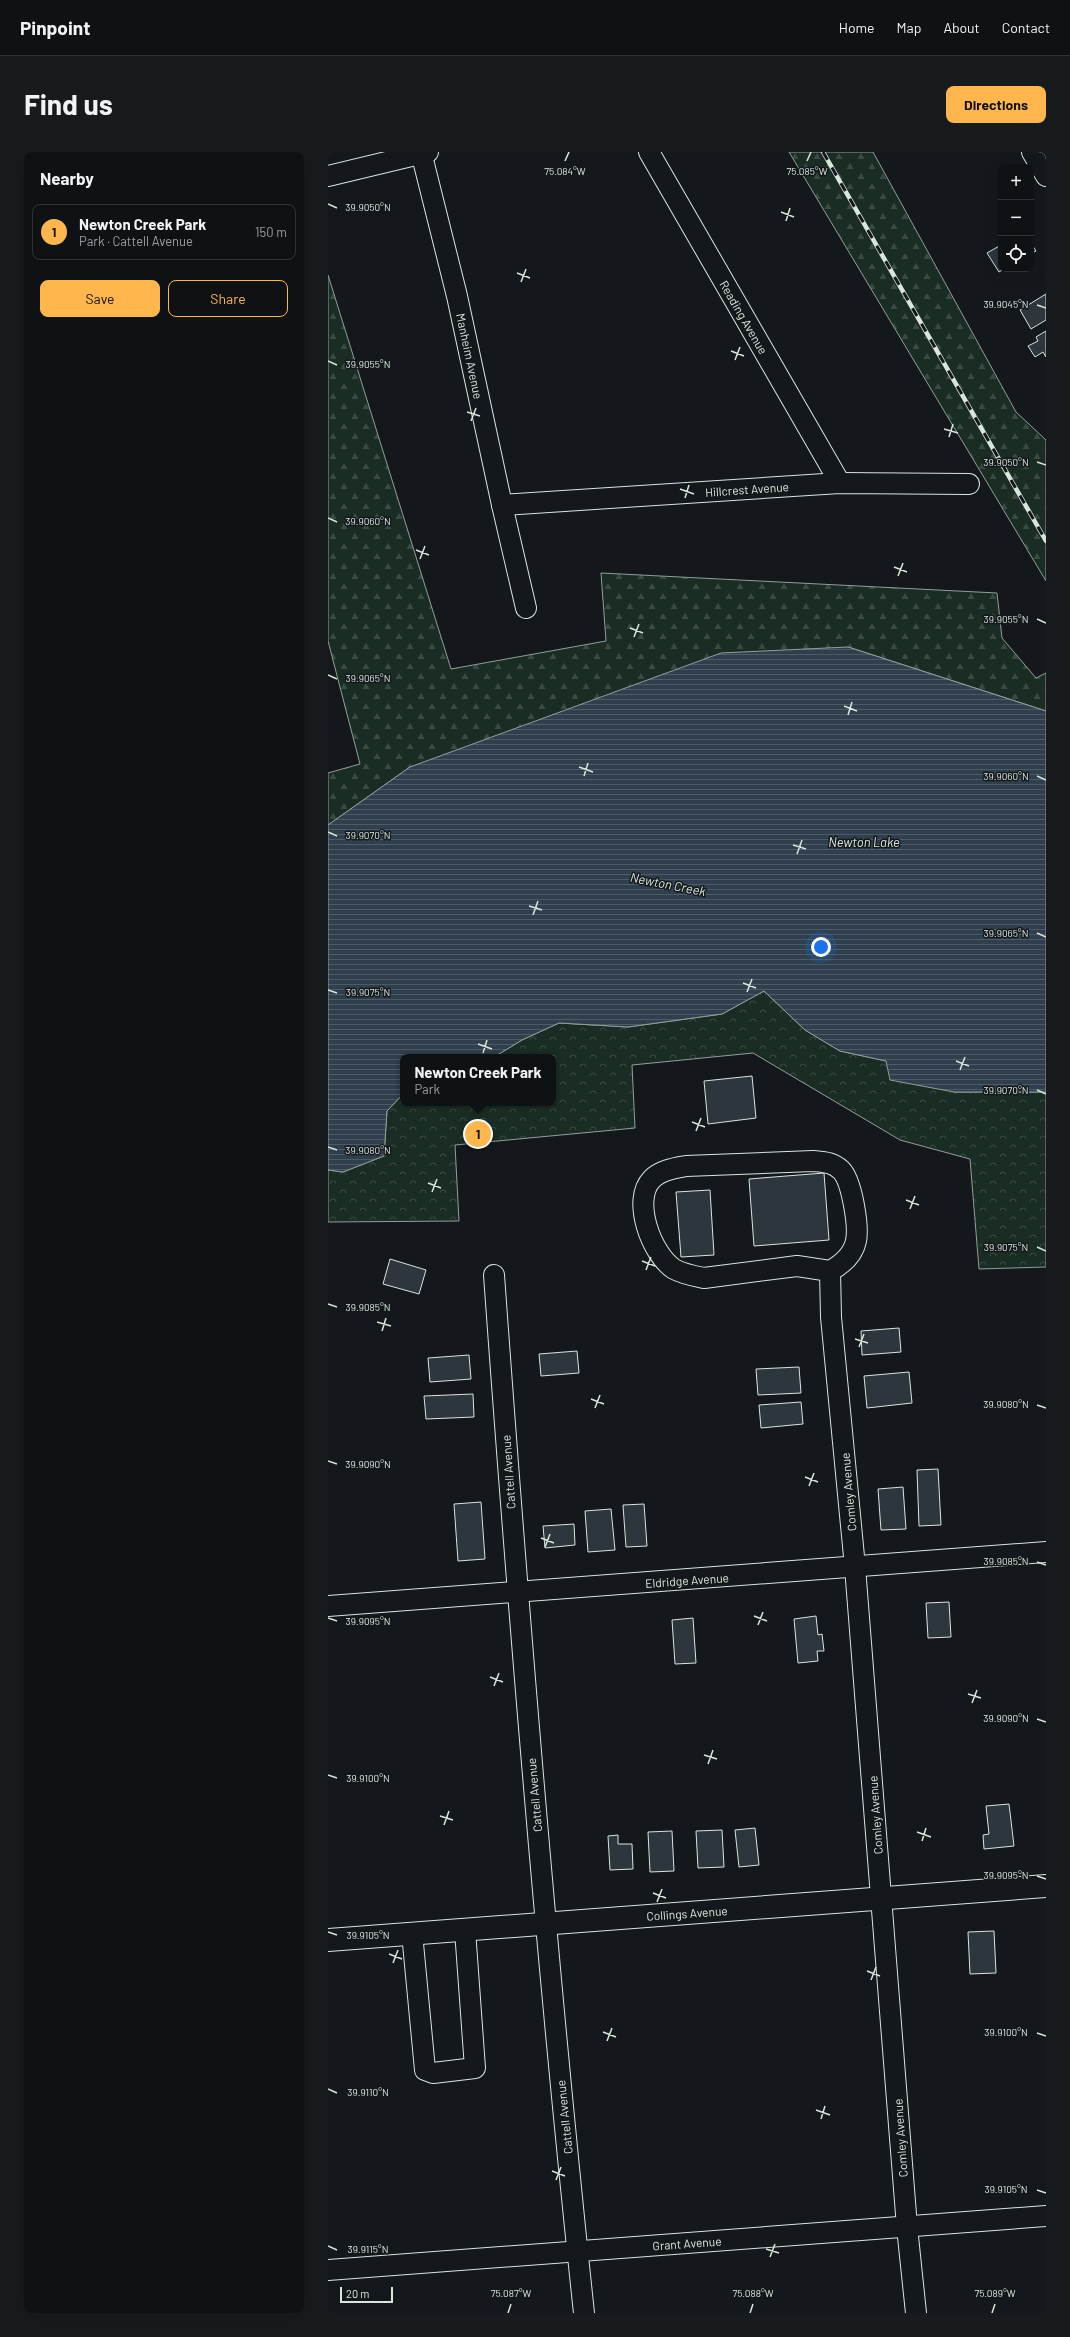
<!DOCTYPE html>
<html lang="en">
<head>
<meta charset="utf-8">
<style>
	:root { --surface:#0f1215; --page:#181b1e; --text:#f1f3f6; --muted:#9b9ea0; --line:#2f3234; --accent:#ffb74d }
	body { margin:0; font-family:Barlow,sans-serif; background:var(--page); color:var(--text) }
	.controls { position:absolute; right:12px; top:12px; display:grid; overflow:hidden; border-radius:8px; box-shadow:0 4px 16px #0002 }
	.controls button { width:36px; height:36px; display:grid; place-items:center; padding:0; border:0; border-bottom:1px solid var(--line); background:var(--surface); color:var(--text); font:20px sans-serif }
	.scale { position:absolute; left:12px; bottom:10px; width:53px; box-sizing:border-box; padding-left:4px; border:2px solid #d8e6dc; border-top:0; font-size:11px; line-height:14px; white-space:nowrap; color:#d8e6dc; -webkit-text-stroke:3px #14181c; paint-order:stroke }
	.you { position:absolute; left:493px; top:795px; width:14px; height:14px; margin:-10px; border:3px solid #fff; border-radius:50%; background:#1a73e8; box-shadow:0 0 0 6px #1a73e833 }
	.badge { display:grid; place-items:center; width:26px; height:26px; border-radius:50%; background:var(--accent); color:#111; font-size:13px; font-weight:700 }
	.pin { position:absolute; translate:-50% -50%; border:2px solid #fff; box-shadow:0 1px 4px #0006 }
	.popup { position:absolute; left:72px; top:902px; width:156px; height:52px; box-sizing:border-box; display:grid; place-content:center; border-radius:8px; background:var(--surface); filter:drop-shadow(0 1px 3px #0005); font-size:13px; white-space:nowrap; color:var(--muted) }
	.popup b { font-size:15px; color:var(--text) }
	.popup::after { content:''; position:absolute; left:50%; top:100%; margin-left:-8px; border:8px solid transparent; border-top-color:var(--surface) }
	.list { margin:0; padding:0; list-style:none }
	h2 { display:flex; justify-content:space-between; align-items:center; height:52px; margin:0; padding:0 16px; font-size:17px }
	h2 small { font-size:13px; font-weight:400; color:var(--muted) }
	.list li { display:grid; grid-template-columns:26px 1fr auto; gap:12px; align-items:center; box-sizing:border-box; height:56px; margin:0 8px 8px; padding:0 8px; border:1px solid var(--line); border-radius:8px }
	.list b { display:block; font-size:15px; white-space:nowrap }
	.list p { margin:0; font-size:13px; white-space:nowrap; color:var(--muted) }
	.list em { font-size:13px; font-style:normal; color:var(--muted) }
	.actions { display:flex; gap:8px; padding:12px 16px }
	.actions a { flex:1; padding:9px 0; border:1px solid var(--accent); border-radius:8px; text-align:center; font-size:14px; color:var(--accent) }
	.actions .main { background:var(--accent); color:#111 }
	.icon { flex:none; width:22px; height:22px; fill:none; stroke:currentColor; stroke-width:2; stroke-linecap:round; stroke-linejoin:round }
	.map { position:relative; flex:none; width:718px; height:2161px; overflow:hidden; border-radius:8px }
	header { display:flex; align-items:center; gap:24px; box-sizing:border-box; height:56px; padding:0 20px; background:var(--surface); border-bottom:1px solid var(--line) }
	header strong { font-size:19px }
	nav { display:flex; gap:22px; margin-inline-start:auto; font-size:14px }
	.intro { display:flex; align-items:center; justify-content:space-between; box-sizing:border-box; height:96px; padding:0 24px }
	h1 { margin:0; font-size:28px }
	.button { padding:10px 18px; border-radius:8px; background:var(--accent); color:#111; font-size:14px; font-weight:700 }
	main { display:flex; gap:24px; padding:0 24px }
	aside { flex:1; background:var(--surface); border-radius:8px; box-shadow:0 4px 16px #0002 }
	.map>svg:first-child { display:block }
</style>
</head>
<body>
<header>
<strong>Pinpoint</strong>
<nav><a>Home</a><a>Map</a><a>About</a><a>Contact</a></nav>
</header>
<div class="intro"><h1>Find us</h1><a class="button">Directions</a></div>
<main>
<aside>
<h2>Nearby<small></small></h2>
<ul class="list">
<li><span class="badge">1</span><div><b>Newton Creek Park</b><p>Park · Cattell Avenue</p></div><em>150 m</em></li>
</ul>
<div class="actions"><a class="main">Save</a><a>Share</a></div>
</aside>
<div class="map">
<svg width="718" height="2161" viewBox="0 0 718 2161">
	<defs>
		<pattern id="forest-firs" width="22" height="20" patternUnits="userSpaceOnUse"><rect width="22" height="20" fill="#1a2d24"/><path d="M5 1l3.5 6h-7zM16 11l3.5 6h-7z" fill="#3b4b43"/></pattern>
		<pattern id="park-crowns" width="20" height="18" patternUnits="userSpaceOnUse"><rect width="20" height="18" fill="#1a2d24"/><path d="M2 6a3 3 0 1 1 6 0M12 15a3 3 0 1 1 6 0" fill="none" stroke="#3b4b43"/></pattern>
		<pattern id="water-rules" width="6" height="5" patternUnits="userSpaceOnUse"><rect width="6" height="5" fill="#2f3f4d"/><path d="M0 2.5h6" fill="none" stroke="#4c5b66"/></pattern>
	</defs>
	<rect width="100%" height="100%" fill="#14181c"/>
	<g fill="url(#forest-firs)" stroke="#939e99">
		<path d="M 461,0 L 545,0 L 688,260 L 718,288 L 718,429 Z"/>
		<path d="M 0,123 L 123,517 L 278,489 L 273,421 L 669,441 L 674,486 L 708,526 L 718,521 L 718,559 L 520,495 L 82,615 L 0,673 L 0,621 L 32,612 L 0,489 Z"/>
	</g>
	<path fill="url(#park-crowns)" stroke="#939e99" d="M 436,839 L 477,878 L 512,899 L 558,909 L 626,940 L 718,940 L 718,1115 L 651,1117 L 642,1007 L 572,988 L 425,901 L 304,913 L 307,976 L 127,993 L 131,1069 L 0,1070 L 0,1018 L 15,1020 L 56,1004 L 59,959 L 75,942 L 75,951 L 225,951 L 225,905 L 166,905 L 194,888 L 231,871 L 300,875 L 394,862 Z"/>
	<path fill="url(#water-rules)" stroke="#939e99" d="M 520,495 L 718,559 L 718,940 L 626,940 L 562,928 L 558,909 L 512,899 L 477,878 L 436,839 L 394,862 L 300,875 L 231,871 L 194,888 L 166,905 L 75,905 L 75,942 L 59,959 L 56,1004 L 15,1020 L 0,1018 L 0,673 L 82,615 L 393,501 Z"/>
	<g fill="#2c363c" stroke="#d8e6dc">
		<path d="M 703,91 L 708,99 L 703,101 Z"/>
		<path d="M 673,93 L 673,117 L 676,117 L 671,120 L 659,101 Z"/>
		<path d="M 718,142 L 718,168 L 703,177 L 692,158 Z"/>
		<path d="M 718,179 L 718,205 L 715,200 L 707,205 L 700,194 L 710,189 L 708,185 Z"/>
		<path d="M 424,924 L 428,966 L 380,972 L 376,929 Z"/>
		<path d="M 496,1021 L 501,1088 L 426,1094 L 421,1027 Z"/>
		<path d="M 382,1038 L 386,1103 L 353,1105 L 348,1040 Z"/>
		<path d="M 62,1107 L 98,1118 L 91,1142 L 55,1132 Z"/>
		<path d="M 571,1176 L 573,1200 L 534,1203 L 533,1179 Z"/>
		<path d="M 249,1199 L 251,1221 L 213,1224 L 211,1202 Z"/>
		<path d="M 141,1203 L 143,1227 L 102,1230 L 100,1206 Z"/>
		<path d="M 471,1215 L 473,1241 L 430,1243 L 428,1217 Z"/>
		<path d="M 581,1220 L 584,1251 L 539,1256 L 536,1224 Z"/>
		<path d="M 145,1242 L 146,1265 L 98,1267 L 96,1244 Z"/>
		<path d="M 473,1250 L 475,1272 L 433,1276 L 431,1253 Z"/>
		<path d="M 610,1317 L 613,1373 L 591,1374 L 589,1318 Z"/>
		<path d="M 575,1335 L 578,1377 L 553,1378 L 550,1337 Z"/>
		<path d="M 153,1350 L 157,1407 L 130,1409 L 126,1352 Z"/>
		<path d="M 316,1352 L 319,1394 L 298,1395 L 295,1353 Z"/>
		<path d="M 283,1357 L 287,1398 L 260,1400 L 257,1359 Z"/>
		<path d="M 246,1372 L 247,1393 L 217,1396 L 215,1374 Z"/>
		<path d="M 621,1450 L 623,1485 L 600,1486 L 598,1451 Z"/>
		<path d="M 488,1464 L 490,1483 L 494,1482 L 496,1499 L 489,1499 L 490,1509 L 470,1511 L 466,1467 Z"/>
		<path d="M 365,1466 L 368,1511 L 347,1512 L 344,1468 Z"/>
		<path d="M 681,1652 L 686,1694 L 656,1697 L 655,1683 L 661,1682 L 658,1654 Z"/>
		<path d="M 427,1676 L 431,1713 L 411,1715 L 407,1678 Z"/>
		<path d="M 394,1678 L 396,1715 L 370,1716 L 368,1679 Z"/>
		<path d="M 344,1679 L 346,1719 L 322,1720 L 320,1680 Z"/>
		<path d="M 290,1683 L 290,1692 L 304,1692 L 305,1717 L 282,1718 L 280,1684 Z"/>
		<path d="M 666,1779 L 668,1821 L 642,1822 L 640,1780 Z"/>
	</g>
	<g fill="none" stroke-linecap="round" stroke-linejoin="round">
		<g stroke="#d8e6dc" stroke-width="22">
			<g id="minor">
				<path d="M 93,0 L 129,144 L 174,353 L 198,456"/>
				<path d="M 321,0 L 512,331"/>
				<path d="M 704,0 L 718,24"/>
				<path d="M 0,24 L 100,0"/>
				<path d="M 174,353 L 512,331 L 641,332"/>
				<path d="M 502,1119 L 469,1114 L 376,1126 C 366,1124 355,1122 346,1117 C 324,1103 303,1048 324,1027 C 333,1018 347,1016 358,1014 L 485,1009 C 496,1010 504,1010 513,1018 C 524,1029 531,1074 528,1089 C 525,1103 513,1113 502,1119 L 503,1165 L 527,1415 L 579,2075 L 588,2161"/>
				<path d="M 166,1123 C 191,1470 219,1816 256,2161"/>
				<path d="M 0,1454 L 718,1400"/>
				<path d="M 84,1781 L 97,1918 L 105,1921 L 147,1916 L 137,1778"/>
				<path d="M 0,2118 L 718,2064"/>
			</g>
		</g>
		<g stroke="#d8e6dc" stroke-width="24">
			<path id="major" d="M 0,1788 L 718,1734"/>
		</g>
		<use href="#minor" stroke="#14181c" stroke-width="20"/>
		<use href="#major" stroke="#14181c" stroke-width="22"/>
		<g stroke="#d8e6dc" stroke-width="4.5">
			<path id="rail" d="M 495,0 L 718,389"/>
		</g>
		<use href="#rail" stroke="#14181c" stroke-width="3" stroke-dasharray="9" stroke-linecap="butt"/>
	</g>
	<path fill="none" stroke="#d8e6dc" stroke-width="1.5" d="M 237,9 L 241,0M 479,9 L 483,0M 0,52 L 9,56M 453,60 L 466,65M 458,69 L 462,56M 189,121 L 202,126M 193,130 L 198,117M 709,153 L 718,156M 403,199 L 416,204M 407,208 L 412,195M 0,209 L 9,213M 139,260 L 152,264M 143,269 L 148,256M 616,277 L 630,281M 621,285 L 625,272M 709,310 L 718,313M 352,337 L 366,342M 357,346 L 361,333M 0,366 L 9,370M 88,398 L 101,403M 92,407 L 97,394M 566,415 L 579,420M 570,424 L 575,411M 709,467 L 718,471M 302,476 L 315,481M 306,485 L 311,472M 0,523 L 9,527M 516,554 L 529,559M 520,563 L 524,550M 251,615 L 265,620M 256,624 L 260,611M 709,624 L 718,628M 0,680 L 9,684M 465,693 L 478,697M 469,702 L 474,688M 201,754 L 214,758M 205,763 L 210,749M 709,781 L 718,785M 415,831 L 428,836M 0,838 L 9,841M 419,840 L 424,827M 150,892 L 164,897M 155,901 L 159,888M 628,909 L 641,914M 632,918 L 637,905M 709,938 L 718,942M 364,970 L 377,975M 368,979 L 373,966M 0,995 L 9,998M 100,1031 L 113,1036M 104,1040 L 109,1027M 578,1048 L 591,1053M 582,1057 L 587,1044M 709,1095 L 718,1099M 314,1109 L 327,1114M 318,1118 L 323,1105M 0,1152 L 9,1155M 49,1170 L 63,1174M 54,1179 L 58,1166M 527,1187 L 540,1191M 531,1195 L 536,1182M 263,1247 L 276,1252M 709,1253 L 718,1256M 267,1256 L 272,1243M 0,1309 L 9,1312M 477,1325 L 490,1330M 481,1334 L 486,1321M 213,1386 L 226,1391M 217,1395 L 222,1382M 709,1410 L 718,1413M 426,1464 L 439,1469M 0,1466 L 9,1469M 430,1473 L 435,1460M 162,1525 L 175,1530M 166,1534 L 171,1521M 640,1542 L 653,1546M 644,1551 L 649,1538M 709,1567 L 718,1570M 376,1603 L 389,1607M 380,1612 L 385,1598M 0,1623 L 9,1626M 112,1664 L 125,1668M 116,1673 L 121,1659M 589,1680 L 603,1685M 594,1689 L 598,1676M 709,1724 L 718,1727M 325,1741 L 338,1746M 329,1750 L 334,1737M 0,1780 L 9,1783M 61,1802 L 74,1807M 65,1811 L 70,1798M 539,1819 L 552,1824M 543,1828 L 548,1815M 275,1880 L 288,1885M 709,1881 L 718,1884M 279,1889 L 284,1876M 0,1937 L 9,1941M 488,1958 L 502,1963M 493,1967 L 497,1954M 224,2019 L 237,2024M 228,2028 L 233,2015M 709,2038 L 718,2041M 0,2094 L 9,2098M 438,2097 L 451,2101M 442,2105 L 447,2092M 180,2161 L 183,2152M 422,2161 L 425,2152M 664,2161 L 667,2152"/>
	<g text-anchor="middle" dominant-baseline="central" stroke-width="3" stroke-linejoin="round" paint-order="stroke">
		<g font-size="12" fill="#d8e6dc" stroke="#14181c">
			<text transform="translate(416 165) rotate(60)">Reading Avenue</text>
			<text transform="translate(142 204) rotate(78)">Manheim Avenue</text>
			<text transform="translate(419 337) rotate(-4)">Hillcrest Avenue</text>
			<text transform="translate(180 1320) rotate(-94)">Cattell Avenue</text>
			<text transform="translate(520 1340) rotate(-95)">Comley Avenue</text>
			<text transform="translate(359 1428) rotate(-4)">Eldridge Avenue</text>
			<text transform="translate(206 1643) rotate(-95)">Cattell Avenue</text>
			<text transform="translate(547 1663) rotate(-94)">Comley Avenue</text>
			<text transform="translate(359 1761) rotate(-4)">Collings Avenue</text>
			<text transform="translate(236 1965) rotate(-96)">Cattell Avenue</text>
			<text transform="translate(572 1986) rotate(-94)">Comley Avenue</text>
			<text transform="translate(359 2091) rotate(-4)">Grant Avenue</text>
		</g>
		<g font-size="13" font-style="italic" fill="#d8e6dc" stroke="#14181c">
			<text x="536" y="690">Newton Lake</text>
			<text transform="translate(340 732) rotate(11)">Newton Creek</text>
		</g>
	</g>
	<g font-size="10" text-anchor="middle" fill="#d8e6dc" stroke="#14181c" stroke-width="3" stroke-linejoin="round" paint-order="stroke">
		<text x="237" y="23">75.084°W</text>
		<text x="479" y="23">75.085°W</text>
		<text x="40" y="59">39.9050°N</text>
		<text x="678" y="156">39.9045°N</text>
		<text x="40" y="216">39.9055°N</text>
		<text x="678" y="314">39.9050°N</text>
		<text x="40" y="373">39.9060°N</text>
		<text x="678" y="471">39.9055°N</text>
		<text x="40" y="530">39.9065°N</text>
		<text x="678" y="628">39.9060°N</text>
		<text x="40" y="687">39.9070°N</text>
		<text x="678" y="785">39.9065°N</text>
		<text x="40" y="844">39.9075°N</text>
		<text x="678" y="942">39.9070°N</text>
		<text x="40" y="1002">39.9080°N</text>
		<text x="678" y="1099">39.9075°N</text>
		<text x="40" y="1159">39.9085°N</text>
		<text x="678" y="1256">39.9080°N</text>
		<text x="40" y="1316">39.9090°N</text>
		<text x="678" y="1413">39.9085°N</text>
		<text x="40" y="1473">39.9095°N</text>
		<text x="678" y="1570">39.9090°N</text>
		<text x="40" y="1630">39.9100°N</text>
		<text x="678" y="1727">39.9095°N</text>
		<text x="40" y="1787">39.9105°N</text>
		<text x="678" y="1884">39.9100°N</text>
		<text x="40" y="1944">39.9110°N</text>
		<text x="678" y="2041">39.9105°N</text>
		<text x="40" y="2101">39.9115°N</text>
		<text x="183" y="2145">75.087°W</text>
		<text x="425" y="2145">75.088°W</text>
		<text x="667" y="2145">75.089°W</text>
	</g>
</svg>
<div class="controls">
<button>+</button>
<button>−</button>
<button><svg class="icon" aria-label="locate" viewBox="0 0 24 24"><circle cx="12" cy="12" r="6"/><path d="M12 2v4M12 18v4M2 12h4M18 12h4"/></svg></button>
</div>
<div class="scale">20 m</div>
<div class="you"></div>
<div class="pin badge" style="left:150px;top:982px">1</div>
<div class="popup"><b>Newton Creek Park</b>Park</div>
</div>
</main>
</body>
</html>
